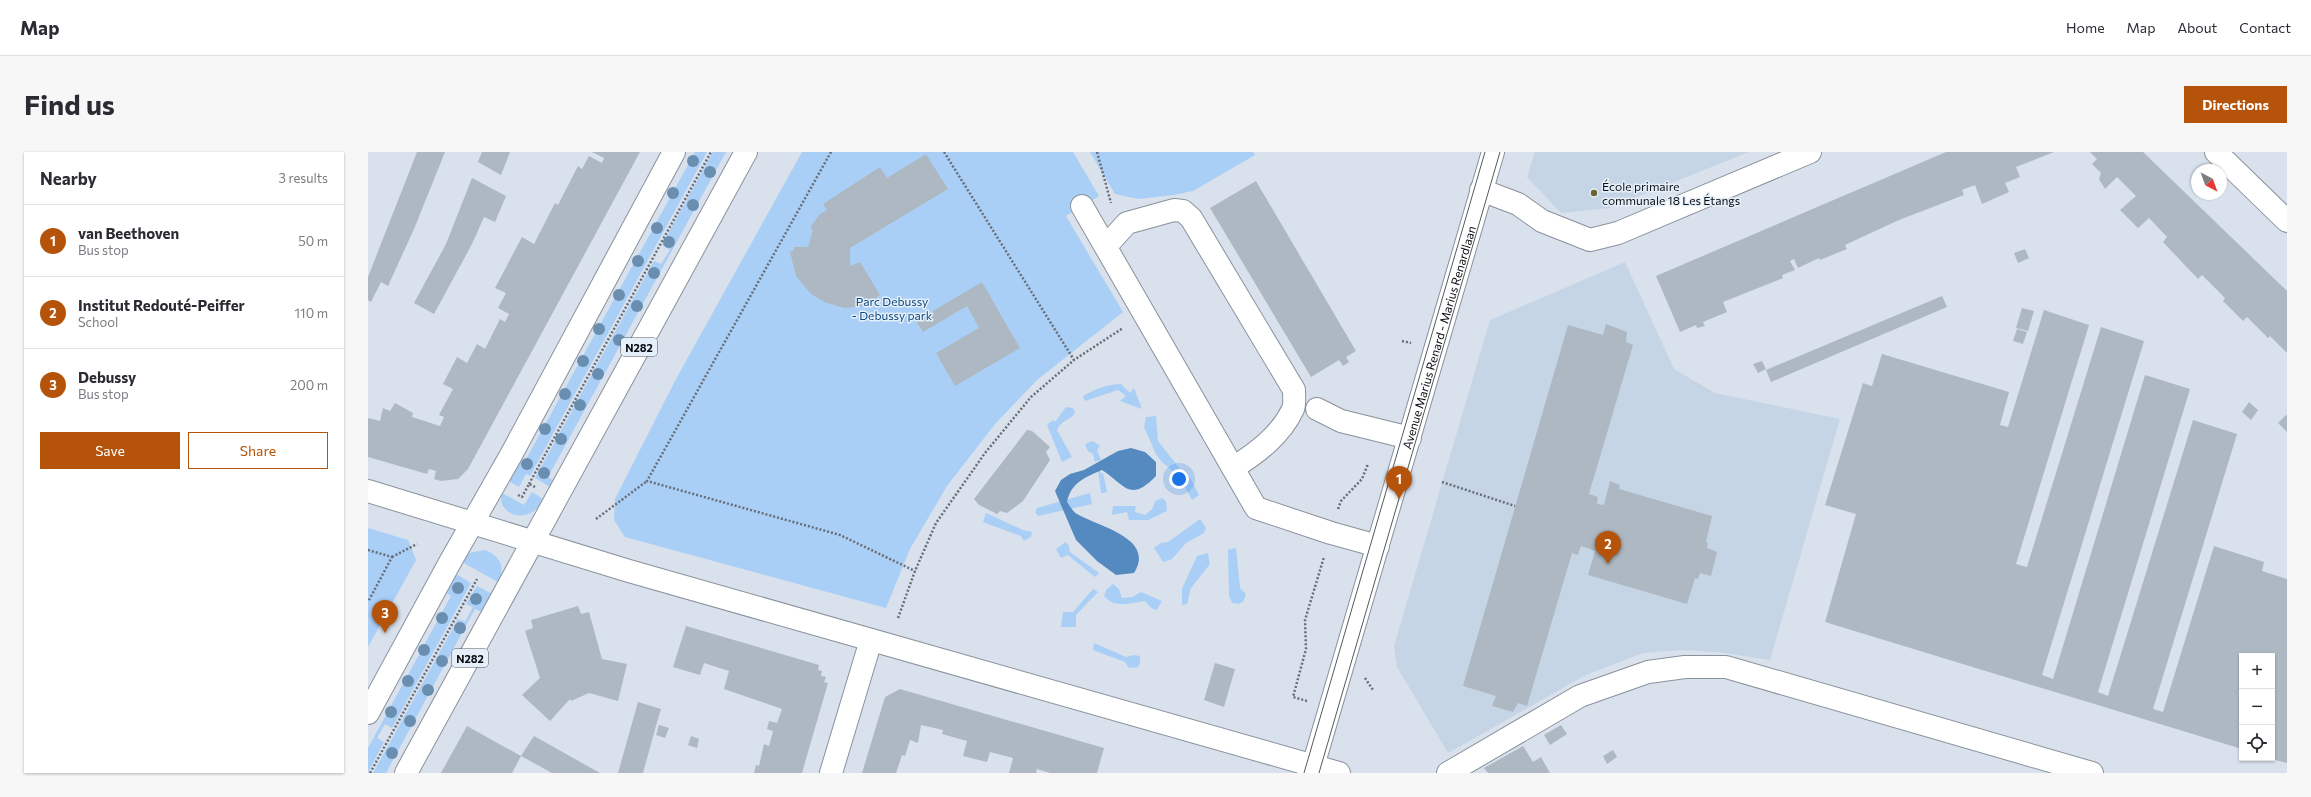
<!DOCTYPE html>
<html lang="en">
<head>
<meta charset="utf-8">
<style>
	:root { --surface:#fff; --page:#f7f7f7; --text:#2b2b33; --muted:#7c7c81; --line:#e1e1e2; --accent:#b45309 }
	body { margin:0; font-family:Commissioner,sans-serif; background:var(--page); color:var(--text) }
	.controls { position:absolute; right:12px; bottom:12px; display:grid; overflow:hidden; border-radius:0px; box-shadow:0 1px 3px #0004 }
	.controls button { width:36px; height:36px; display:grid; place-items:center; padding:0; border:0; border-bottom:1px solid var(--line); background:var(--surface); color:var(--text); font:20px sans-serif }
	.compass { position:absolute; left:1823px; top:12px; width:36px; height:36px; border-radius:50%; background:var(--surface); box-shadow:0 1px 3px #0004; rotate:139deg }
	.you { position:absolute; left:811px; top:327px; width:14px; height:14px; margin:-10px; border:3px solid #fff; border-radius:50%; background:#1a73e8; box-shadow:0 0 0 6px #1a73e833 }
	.badge { display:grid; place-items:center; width:26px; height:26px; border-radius:50%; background:var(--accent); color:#fff; font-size:13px; font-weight:700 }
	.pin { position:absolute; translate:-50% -33px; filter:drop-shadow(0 1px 2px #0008) }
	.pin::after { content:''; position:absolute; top:21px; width:14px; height:12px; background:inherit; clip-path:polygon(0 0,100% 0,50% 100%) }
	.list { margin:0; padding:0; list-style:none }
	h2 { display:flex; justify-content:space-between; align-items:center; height:52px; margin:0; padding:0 16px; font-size:17px }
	h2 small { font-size:13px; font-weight:400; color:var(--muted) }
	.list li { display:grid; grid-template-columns:26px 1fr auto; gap:12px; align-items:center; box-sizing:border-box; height:72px; padding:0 16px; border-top:1px solid var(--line) }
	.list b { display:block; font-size:15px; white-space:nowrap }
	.list p { margin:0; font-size:13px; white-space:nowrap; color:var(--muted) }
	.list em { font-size:13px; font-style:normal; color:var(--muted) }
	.actions { display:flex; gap:8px; padding:12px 16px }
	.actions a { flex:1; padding:9px 0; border:1px solid var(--accent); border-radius:0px; text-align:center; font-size:14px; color:var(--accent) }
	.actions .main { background:var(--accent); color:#fff }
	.icon { flex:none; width:22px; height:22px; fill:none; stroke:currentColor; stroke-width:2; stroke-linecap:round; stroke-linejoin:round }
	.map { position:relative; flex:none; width:1919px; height:621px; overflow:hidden; border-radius:0px }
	header { display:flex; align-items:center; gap:24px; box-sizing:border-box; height:56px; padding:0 20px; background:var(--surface); border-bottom:1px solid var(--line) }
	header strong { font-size:19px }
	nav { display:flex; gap:22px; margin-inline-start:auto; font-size:14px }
	.intro { display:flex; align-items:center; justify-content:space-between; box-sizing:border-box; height:96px; padding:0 24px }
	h1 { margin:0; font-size:28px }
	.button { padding:10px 18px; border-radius:0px; background:var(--accent); color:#fff; font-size:14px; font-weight:700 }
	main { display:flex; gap:24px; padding:0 24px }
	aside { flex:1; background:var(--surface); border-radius:0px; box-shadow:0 1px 3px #0004 }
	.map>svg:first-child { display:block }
</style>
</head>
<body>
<header>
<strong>Map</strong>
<nav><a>Home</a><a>Map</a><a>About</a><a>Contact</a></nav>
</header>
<div class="intro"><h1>Find us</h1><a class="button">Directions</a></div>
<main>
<aside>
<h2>Nearby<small>3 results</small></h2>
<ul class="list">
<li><span class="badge">1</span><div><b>van Beethoven</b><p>Bus stop</p></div><em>50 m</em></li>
<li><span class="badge">2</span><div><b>Institut Redouté-Peiffer</b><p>School</p></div><em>110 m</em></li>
<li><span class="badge">3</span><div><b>Debussy</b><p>Bus stop</p></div><em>200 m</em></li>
</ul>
<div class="actions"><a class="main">Save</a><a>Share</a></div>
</aside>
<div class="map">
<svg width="1919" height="621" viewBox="0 0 1919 621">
	<rect width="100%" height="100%" fill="#d8e1ec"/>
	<g fill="#c6d5e6">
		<path d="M 1167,0 L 1381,0 L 1241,56 L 1193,61 L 1159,25 Z"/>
		<path d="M 1257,110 L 1306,217 L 1347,241 L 1472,267 L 1402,508 L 1349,500 L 1313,498 L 1275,501 L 1218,523 L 1080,601 L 1029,515 L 1026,494 L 1122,168 Z"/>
	</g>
	<g fill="#aacff7">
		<path d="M 327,0 L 339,0 L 162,324 L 158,322 L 151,335 L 139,328 L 150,308 L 156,311 Z"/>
		<path d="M 345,0 L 358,0 L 180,325 L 186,329 L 182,335 L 167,326 L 286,109 L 293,112 L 302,98 L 294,93 Z"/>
		<path d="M 434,0 L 705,0 L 731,44 L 698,64 L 755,160 L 669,228 L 627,272 L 579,334 L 542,397 L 518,456 L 257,385 L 246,368 L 247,347 L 308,227 Z"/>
		<path d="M 722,0 L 885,0 L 887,3 L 825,39 L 806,43 L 770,47 L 747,42 Z"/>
		<path d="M 753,232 L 762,241 L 766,236 L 774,257 L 752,249 L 758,244 L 750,238 L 717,249 L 715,244 C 727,237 739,232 753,232 Z"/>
		<path d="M 698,255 L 705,256 L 707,261 C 703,268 693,268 689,278 L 704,305 L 694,310 L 679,273 L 685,268 L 687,270 Z"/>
		<path d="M 788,264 L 790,289 L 812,317 L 819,320 L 831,343 L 824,348 L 812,325 L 793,309 L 788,302 L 776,275 L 778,265 Z"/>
		<path d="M 725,289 L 732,294 L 729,298 L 733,308 L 729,309 L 733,322 L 735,321 L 739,339 L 737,341 L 733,341 L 729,309 L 727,310 L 725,302 L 720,299 L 717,293 L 719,291 Z"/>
		<path d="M 164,340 L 175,347 C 162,376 127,362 134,341 L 156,353 Z"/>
		<path d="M 722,341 L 724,352 L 670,364 L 667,360 L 669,356 Z"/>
		<path d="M 794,346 L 798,349 L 799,359 L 780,368 L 761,368 L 759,360 L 744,363 L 745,354 L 768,354 L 767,360 L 777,363 L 784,357 C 789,348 783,351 794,346 Z"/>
		<path d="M 618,361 L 655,378 L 664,380 L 663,385 L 656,389 L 653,384 L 615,370 Z"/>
		<path d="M 832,367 L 838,376 L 836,381 L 818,391 L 804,407 L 795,410 L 786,396 L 793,391 L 800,390 Z"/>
		<path d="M 0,376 L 40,388 L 48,408 L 0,495 Z"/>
		<path d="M 698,390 L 701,394 L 702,400 L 731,421 L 727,425 L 700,403 L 693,406 L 688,397 Z"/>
		<path d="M 868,396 L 872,436 L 878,442 L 875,450 L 870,452 L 864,451 L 861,443 L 860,398 Z"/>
		<path d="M 117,398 C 132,404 138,415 130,430 L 94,410 L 101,401 Z"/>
		<path d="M 840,401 L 842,412 L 823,436 L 819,452 L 814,453 L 814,437 L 829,404 Z"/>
		<path d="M 88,422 L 103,431 L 24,576 L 17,572 L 9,586 L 16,590 L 0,620 L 0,596 L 83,444 L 77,440 Z"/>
		<path d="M 745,432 L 751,437 L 754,446 L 764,445 L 773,440 L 794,449 L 789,458 L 783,456 L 777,449 C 762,451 747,457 736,444 L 738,438 Z"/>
		<path d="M 109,434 L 124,442 L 114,460 L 107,457 L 18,621 L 5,621 L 90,467 L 97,470 L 105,455 L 98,452 Z"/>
		<path d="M 725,437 L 730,440 L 708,463 L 708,475 L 693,475 L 695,460 L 705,460 Z"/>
		<path d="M 726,491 L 758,505 L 766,503 L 772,504 L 772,511 L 770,515 L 761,516 L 757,510 L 725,498 Z"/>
	</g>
	<path fill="#558ac1" d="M 763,296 L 777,300 L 788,310 L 788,324 C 762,351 757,333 734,318 C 718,325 703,330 699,350 C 702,354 705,360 709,362 C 731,375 788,386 766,421 L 748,423 L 729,409 L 708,388 L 687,339 L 693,328 L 702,322 L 716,318 L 750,299 Z"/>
	<g fill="#aeb8c2">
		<path d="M 49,0 L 77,0 L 46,77 L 20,134 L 13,130 L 3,150 L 0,148 L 0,125 Z"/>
		<path d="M 114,0 L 142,0 L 133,23 L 110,10 Z"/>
		<path d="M 224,0 L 272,0 L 100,317 L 90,327 L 73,329 L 66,327 L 68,319 L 61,317 L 59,322 L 0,305 L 0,266 L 12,269 L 15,256 L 22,259 L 27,251 L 45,261 L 44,265 L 72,274 L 76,265 L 71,263 L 85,237 L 75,232 L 89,205 L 99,211 L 109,192 L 117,197 L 132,167 L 137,170 L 141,162 L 130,156 L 138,141 L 127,136 L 154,85 L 166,92 L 187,51 L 190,53 L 210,14 L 214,17 L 221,4 L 234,11 L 236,6 Z"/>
		<path d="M 1578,0 L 1686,0 L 1648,15 L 1652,25 L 1637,31 L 1641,40 L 1614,52 L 1607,33 L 1594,38 L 1596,43 L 1531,68 L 1477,93 L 1479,97 L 1452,108 L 1451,106 L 1430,116 L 1426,107 L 1422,109 L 1427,118 L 1414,123 L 1415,126 L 1355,150 L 1359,160 L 1335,170 L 1337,174 L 1329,176 L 1328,173 L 1312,180 L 1288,124 Z"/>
		<path d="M 1722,0 L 1775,0 L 1919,139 L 1919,201 L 1902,184 L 1900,186 L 1879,165 L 1875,169 L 1855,149 L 1857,146 L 1834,123 L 1830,127 L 1795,90 L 1799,85 L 1781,66 L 1770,76 L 1752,58 L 1768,44 L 1749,25 L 1737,37 L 1731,27 L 1733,21 L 1724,12 L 1729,7 Z"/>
		<path d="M 558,2 L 580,37 L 482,96 L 482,114 L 492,110 L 512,143 L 509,145 L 510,149 L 495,154 L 476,156 L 456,150 L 443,142 L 428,124 L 422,100 L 426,98 L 426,95 L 440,95 L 445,78 L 442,76 L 451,63 L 459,58 L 455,52 L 512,15 L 519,26 Z"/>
		<path d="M 104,26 L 138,44 L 127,70 L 116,65 L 104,92 L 66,162 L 46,151 L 78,92 Z"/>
		<path d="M 888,29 L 988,199 L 978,205 L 981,210 L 975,214 L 971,208 L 943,225 L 842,56 Z"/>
		<path d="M 1657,97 L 1661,106 L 1650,111 L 1646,101 Z"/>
		<path d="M 614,130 L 652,196 L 587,234 L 568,201 L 611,176 L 599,154 L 555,180 L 548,169 Z"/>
		<path d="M 1574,144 L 1579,155 L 1403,230 L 1398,218 Z"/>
		<path d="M 1654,156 L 1666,159 L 1660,179 L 1648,176 Z"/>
		<path d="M 1676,158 L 1721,173 L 1648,412 L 1659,415 L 1733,175 L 1776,189 L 1674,523 L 1685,527 L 1777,223 L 1822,237 L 1730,540 L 1740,544 L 1825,268 L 1869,282 L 1785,557 L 1795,560 L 1846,394 L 1896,410 L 1894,419 L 1919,427 L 1919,611 L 1904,607 L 1904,504 L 1874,504 L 1874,597 L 1457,470 L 1488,362 L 1457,353 L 1495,231 L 1504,234 L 1514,202 L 1641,240 L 1632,273 L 1640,275 Z"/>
		<path d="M 1238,172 L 1259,180 L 1258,190 L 1265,193 L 1221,342 L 1230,345 L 1229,352 L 1236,353 L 1242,329 L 1252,333 L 1251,337 L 1344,364 L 1338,390 L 1340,391 L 1339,396 L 1349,400 L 1343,424 L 1332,421 L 1330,427 L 1327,426 L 1319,452 L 1220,423 L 1227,399 L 1213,394 L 1210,403 L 1204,401 L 1159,554 L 1150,551 L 1145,560 L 1124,554 L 1128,544 L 1095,534 L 1200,173 L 1235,183 Z"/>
		<path d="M 1649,177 L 1659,180 L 1655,192 L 1645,189 Z"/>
		<path d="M 1394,209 L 1398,217 L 1390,221 L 1385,212 Z"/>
		<path d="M 1881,250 L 1890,258 L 1883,268 L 1874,260 Z"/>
		<path d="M 1918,263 L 1919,264 L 1919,280 L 1910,271 Z"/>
		<path d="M 659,278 L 664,279 L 682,295 L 678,300 L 682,308 L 655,349 L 639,361 L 632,359 L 629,362 L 611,353 L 606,347 Z"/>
		<path d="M 210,454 L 213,462 L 221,460 L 234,507 L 259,512 L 250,549 L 221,541 L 203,549 L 202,547 L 182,569 L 154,543 L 172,526 L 157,479 L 165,476 L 163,468 Z"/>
		<path d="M 318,474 L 451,513 L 450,518 L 454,519 L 453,524 L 458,525 L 456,530 L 460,531 L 434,621 L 386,621 L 388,613 L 391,614 L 396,592 L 401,594 L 405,579 L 399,577 L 401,569 L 409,571 L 414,557 L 356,537 L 361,519 L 336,511 L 332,523 L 305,515 Z"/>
		<path d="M 847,511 L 867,517 L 856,555 L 836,548 Z"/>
		<path d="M 532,537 L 736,596 L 729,621 L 682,621 L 669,617 L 668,621 L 641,621 L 645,606 L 622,600 L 619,610 L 595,604 L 599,589 L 574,582 L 575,578 L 553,573 L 550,591 L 542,588 L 537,604 L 534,603 L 528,621 L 494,621 L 517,545 Z"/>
		<path d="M 270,550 L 293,557 L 289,570 L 275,621 L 250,621 Z"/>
		<path d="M 291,573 L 301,576 L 297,586 L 288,583 Z"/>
		<path d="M 1193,573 L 1199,582 L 1182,593 L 1176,583 Z"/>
		<path d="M 99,574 L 153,604 L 144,621 L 73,621 Z"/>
		<path d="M 166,584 L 232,621 L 184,621 L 153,604 Z"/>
		<path d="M 323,584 L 331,587 L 329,596 L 320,593 Z"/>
		<path d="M 1155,594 L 1165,610 L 1173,605 L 1182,621 L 1120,621 L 1116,616 Z"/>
		<path d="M 1245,598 L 1249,605 L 1239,612 L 1235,604 Z"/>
	</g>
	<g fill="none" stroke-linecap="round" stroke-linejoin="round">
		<g stroke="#89929c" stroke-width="24">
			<g id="minor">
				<path d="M 1848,0 L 1919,69"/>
				<path d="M 1113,38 L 1150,52 L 1174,69 L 1222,88 L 1250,81 L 1442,0"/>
				<path d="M 714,54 L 888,356 L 963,381 L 1010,394"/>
				<path d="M 739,93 L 759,71 L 806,58 L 815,59 L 823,66 L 926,238 C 926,244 927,252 925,257 C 913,283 889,301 865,316"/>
				<path d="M 949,257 L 973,269 L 1042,286"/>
				<path d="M 0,339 L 261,419 L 971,621"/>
				<path d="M 463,621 L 503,488"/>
				<path id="s1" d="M 943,621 L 1125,0"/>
				<path d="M 1080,621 L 1212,544 L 1280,520 L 1317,515 L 1358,515 L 1724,621"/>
			</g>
		</g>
		<g stroke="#89929c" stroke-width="24">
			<g id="major">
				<path d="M 0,561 L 81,412 L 143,303 L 306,0"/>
				<path d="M 38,621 L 378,0"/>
			</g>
		</g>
		<g stroke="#686d75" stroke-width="2.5" stroke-dasharray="2 2" stroke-linecap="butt">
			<path d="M 463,0 L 279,329 L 472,383 L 547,419"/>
			<path d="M 576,0 L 706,208"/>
			<path d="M 729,0 L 743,51"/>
			<path d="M 1034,189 L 1043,191"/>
			<path d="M 1074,330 L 1147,354"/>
			<path d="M 161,332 L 343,0"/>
			<path d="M 150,343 L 154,345 L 161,332 L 167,335"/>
			<path d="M 970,357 L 973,349 L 994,327 L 1000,312"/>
			<path d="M 228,367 L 279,329"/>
			<path d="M 0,398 L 24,405 L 0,450"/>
			<path d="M 24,405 L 49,392"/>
			<path d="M 530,466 L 547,419 L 568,371 L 617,301 L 663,245 L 706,208 L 755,176"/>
			<path d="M 997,526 L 1005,538"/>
			<path d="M 939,549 L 925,545 L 938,497 L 937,468 L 956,405"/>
			<path d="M 2,621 L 109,427"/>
		</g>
		<use href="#minor" stroke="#fff" stroke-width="22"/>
		<use href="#major" stroke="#fff" stroke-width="22"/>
		<g stroke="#54595f" stroke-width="1">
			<path d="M 936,621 L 1117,0"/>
			<path d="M 951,621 L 1132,0"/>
		</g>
	</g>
	<g fill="#6a8eb0">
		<circle cx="325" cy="9" r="6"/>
		<circle cx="342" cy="20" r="6"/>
		<circle cx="305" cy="41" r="6"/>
		<circle cx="325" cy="53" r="6"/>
		<circle cx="289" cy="76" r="6"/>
		<circle cx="301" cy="90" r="6"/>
		<circle cx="270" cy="109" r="6"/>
		<circle cx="286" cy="121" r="6"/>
		<circle cx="251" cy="143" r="6"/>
		<circle cx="269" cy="154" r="6"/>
		<circle cx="231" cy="177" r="6"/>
		<circle cx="251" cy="188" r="6"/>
		<circle cx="215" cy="209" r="6"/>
		<circle cx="230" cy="222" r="6"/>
		<circle cx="197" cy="242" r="6"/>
		<circle cx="212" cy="253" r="6"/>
		<circle cx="177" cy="277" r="6"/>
		<circle cx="193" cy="287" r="6"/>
		<circle cx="159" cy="312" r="6"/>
		<circle cx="176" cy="321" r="6"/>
		<circle cx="90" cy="436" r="6"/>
		<circle cx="108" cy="447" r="6"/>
		<circle cx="74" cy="466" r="6"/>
		<circle cx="92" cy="476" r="6"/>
		<circle cx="56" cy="498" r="6"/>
		<circle cx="74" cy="509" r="6"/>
		<circle cx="40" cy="529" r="6"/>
		<circle cx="60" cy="538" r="6"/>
		<circle cx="23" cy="560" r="6"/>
		<circle cx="42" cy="569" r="6"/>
		<circle cx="24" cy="601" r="6"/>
	</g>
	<circle fill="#6c6430" stroke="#e5effa" stroke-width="1.5" cx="1226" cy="41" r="4"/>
	<g text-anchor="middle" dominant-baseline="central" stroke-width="3" stroke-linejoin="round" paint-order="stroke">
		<g fill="#e5effa" stroke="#4c5258" stroke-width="1">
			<rect x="253" y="186" width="36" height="18" rx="3"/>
			<rect x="84" y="497" width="36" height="18" rx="3"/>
		</g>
		<g font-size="11" font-weight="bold" fill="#0b0e12">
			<text x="271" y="195">N282</text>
			<text x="102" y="506">N282</text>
		</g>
		<g font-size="12" fill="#0b0e12" stroke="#e5effa" text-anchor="start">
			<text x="1234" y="34">École primaire<tspan x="1234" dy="14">communale 18 Les Étangs</tspan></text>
		</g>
		<g font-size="12" fill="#104a7e" stroke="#e5effa">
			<text x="524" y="149">Parc Debussy<tspan x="524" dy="14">- Debussy park</tspan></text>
		</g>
		<g font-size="12" fill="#0b0e12" stroke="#e5effa">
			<text stroke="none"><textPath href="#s1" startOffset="454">Avenue Marius Renard - Marius Renardlaan</textPath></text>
		</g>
	</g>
</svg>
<div class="controls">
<button>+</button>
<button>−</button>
<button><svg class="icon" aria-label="locate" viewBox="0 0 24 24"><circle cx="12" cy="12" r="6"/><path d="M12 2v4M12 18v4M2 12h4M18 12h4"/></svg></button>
</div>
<svg class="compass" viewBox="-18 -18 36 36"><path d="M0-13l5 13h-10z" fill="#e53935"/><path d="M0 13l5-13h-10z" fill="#7c7c81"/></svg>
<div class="you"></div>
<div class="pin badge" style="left:1031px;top:347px">1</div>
<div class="pin badge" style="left:1240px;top:412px">2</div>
<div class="pin badge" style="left:17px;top:481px">3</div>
</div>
</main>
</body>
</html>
